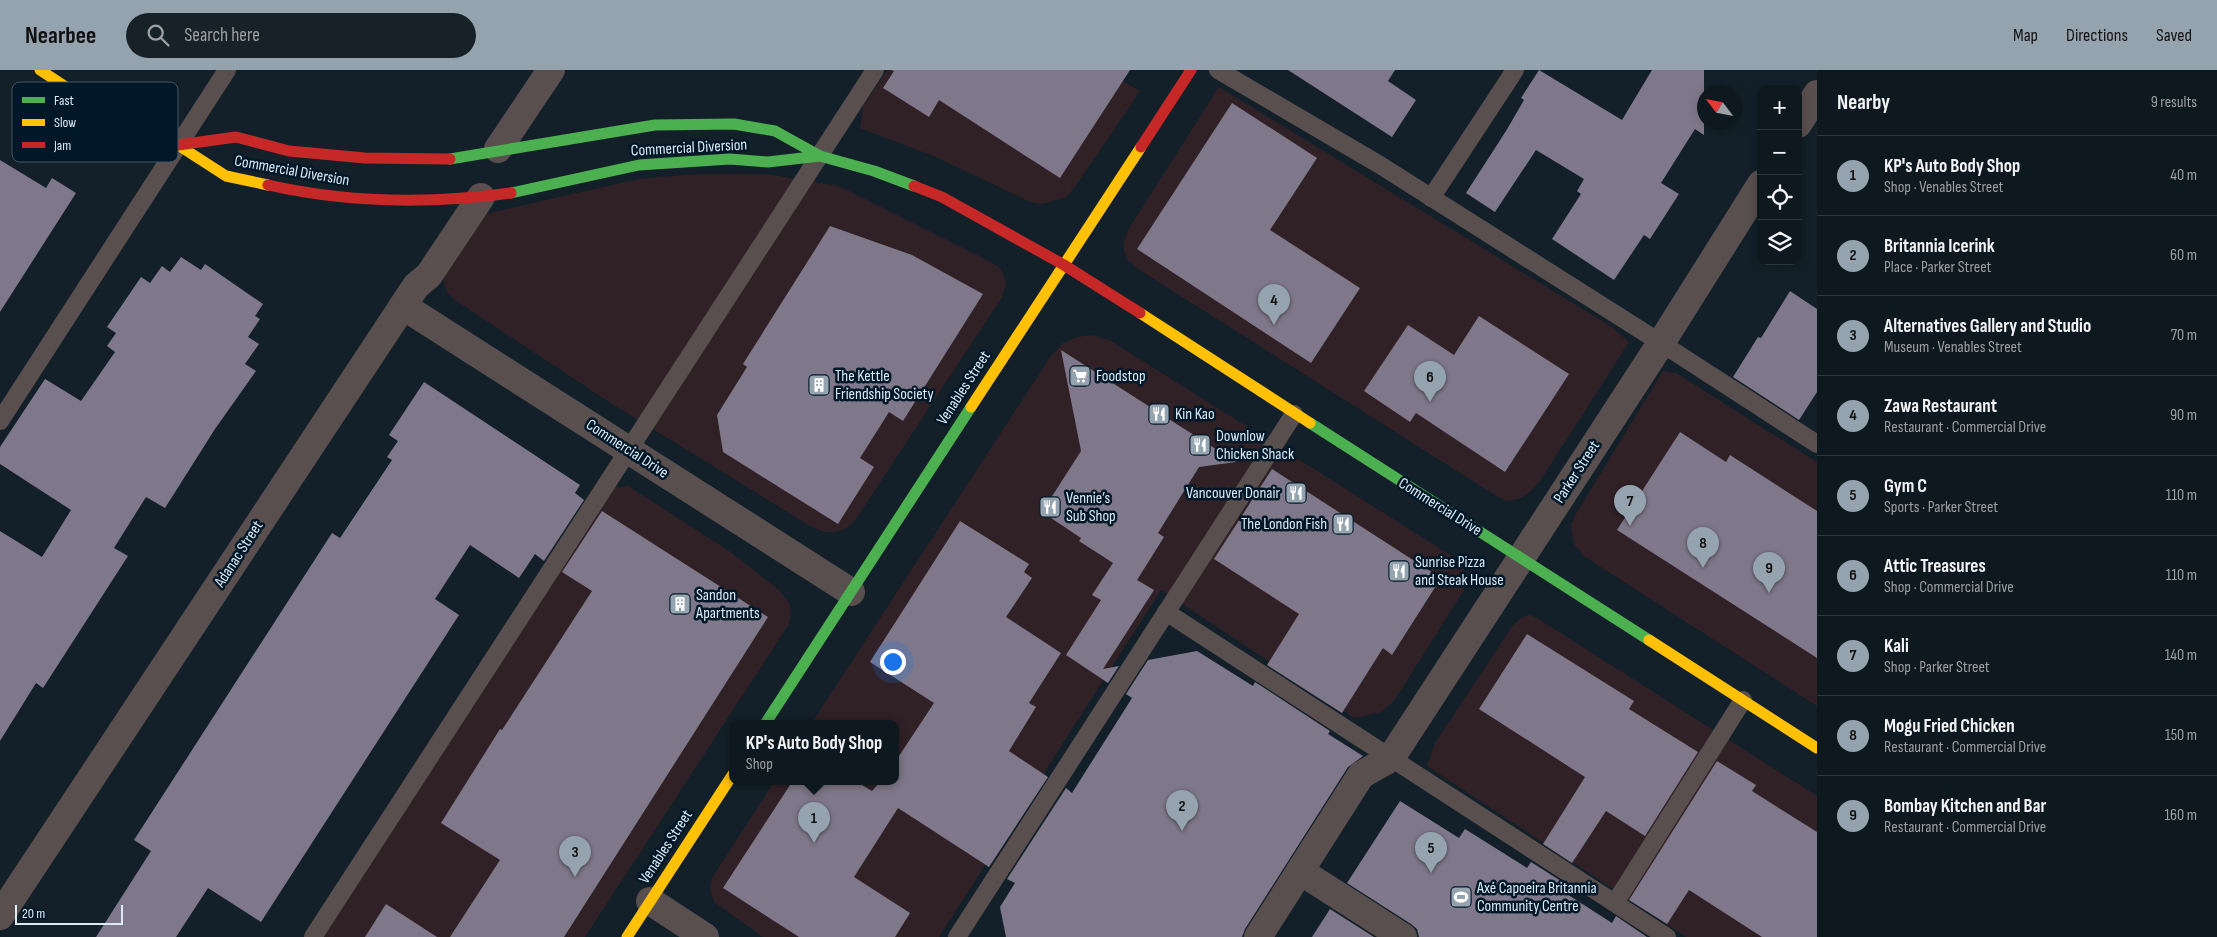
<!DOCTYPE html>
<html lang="en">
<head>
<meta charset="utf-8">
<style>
	:root { --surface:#0e181f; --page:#172128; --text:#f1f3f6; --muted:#9ba0a4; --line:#2e373d; --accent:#95a3ae }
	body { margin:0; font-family:"Sofia Sans Condensed",sans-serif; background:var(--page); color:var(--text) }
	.controls { position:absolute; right:15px; top:15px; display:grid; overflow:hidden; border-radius:10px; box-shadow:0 2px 12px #0003 }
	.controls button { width:45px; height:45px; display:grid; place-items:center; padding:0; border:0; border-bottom:1px solid var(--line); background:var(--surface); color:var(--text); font:25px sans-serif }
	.compass { position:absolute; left:1697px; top:15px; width:45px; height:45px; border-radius:50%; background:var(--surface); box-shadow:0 2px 12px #0003; rotate:302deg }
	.scale { position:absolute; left:15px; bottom:12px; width:108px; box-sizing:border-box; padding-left:5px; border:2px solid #dbeaf5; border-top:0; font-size:14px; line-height:18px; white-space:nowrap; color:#dbeaf5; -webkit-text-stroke:4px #011828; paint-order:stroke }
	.you { position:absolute; left:892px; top:591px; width:18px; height:18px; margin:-12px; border:4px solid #fff; border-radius:50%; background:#1a73e8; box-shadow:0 0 0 8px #1a73e833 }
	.badge { display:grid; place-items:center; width:32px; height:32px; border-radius:50%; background:var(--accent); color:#111; font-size:16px; font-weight:700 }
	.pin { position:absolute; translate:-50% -41px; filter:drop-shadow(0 1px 2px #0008) }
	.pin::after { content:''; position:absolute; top:26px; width:18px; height:15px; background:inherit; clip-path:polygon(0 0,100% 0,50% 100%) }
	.popup { position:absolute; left:729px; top:650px; width:170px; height:65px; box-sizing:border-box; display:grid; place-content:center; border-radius:10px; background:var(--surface); filter:drop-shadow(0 1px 4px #0005); font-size:16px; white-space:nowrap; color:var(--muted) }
	.popup b { font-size:19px; color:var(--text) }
	.popup::after { content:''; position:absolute; left:50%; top:100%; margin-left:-10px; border:10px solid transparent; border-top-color:var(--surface) }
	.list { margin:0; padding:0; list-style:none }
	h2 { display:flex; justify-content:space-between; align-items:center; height:65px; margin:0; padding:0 20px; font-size:21px }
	h2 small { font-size:16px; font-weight:400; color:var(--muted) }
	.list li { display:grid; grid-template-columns:32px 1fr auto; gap:15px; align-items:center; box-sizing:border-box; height:80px; padding:0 20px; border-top:1px solid var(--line) }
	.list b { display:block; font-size:19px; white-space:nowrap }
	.list p { margin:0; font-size:16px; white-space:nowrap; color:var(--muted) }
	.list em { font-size:16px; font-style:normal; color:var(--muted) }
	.icon { flex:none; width:28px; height:28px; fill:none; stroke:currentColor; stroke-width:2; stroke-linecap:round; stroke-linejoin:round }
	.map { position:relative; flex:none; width:1817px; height:867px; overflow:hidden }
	header { display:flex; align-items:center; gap:30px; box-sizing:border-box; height:70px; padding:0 25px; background:var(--accent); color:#111 }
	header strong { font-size:24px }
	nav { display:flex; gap:28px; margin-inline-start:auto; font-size:18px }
	.search { width:350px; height:45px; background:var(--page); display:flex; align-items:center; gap:12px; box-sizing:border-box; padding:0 18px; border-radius:28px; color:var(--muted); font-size:19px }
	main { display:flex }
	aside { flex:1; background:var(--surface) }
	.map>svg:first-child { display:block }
</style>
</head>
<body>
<header>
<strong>Nearbee</strong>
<div class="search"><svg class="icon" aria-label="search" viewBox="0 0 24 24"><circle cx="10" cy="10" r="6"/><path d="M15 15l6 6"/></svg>Search here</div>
<nav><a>Map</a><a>Directions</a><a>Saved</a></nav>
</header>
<main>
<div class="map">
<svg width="1817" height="867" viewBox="0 0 1817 867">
	<rect width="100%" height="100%" fill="#132029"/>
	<g fill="#302126">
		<path d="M 887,0 L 1104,0 L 1140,21 L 1075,117 L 1066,127 L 1042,134 L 1030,132 L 936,87 L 860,58 L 863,36 Z"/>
		<path d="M 1219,17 L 1612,257 L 1629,272 L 1540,411 L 1530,422 L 1519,429 L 1507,431 L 1498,427 L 1138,199 L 1129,191 L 1124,181 L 1124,173 L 1128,160 Z"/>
		<path d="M 699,104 L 766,104 L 839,116 L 991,192 L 1000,198 L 1004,206 L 1006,213 L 1002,227 L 856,449 L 847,458 L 837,462 L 824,462 L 810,456 L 609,332 L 455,230 L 448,223 L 444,213 L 444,202 L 481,145 L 639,109 Z"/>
		<path d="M 1092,265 L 1111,271 L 1455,488 L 1464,498 L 1466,508 L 1464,520 L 1394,631 L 1381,642 L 1355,648 L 1161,520 L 939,867 L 763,867 L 714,832 L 710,818 L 712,808 L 774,712 L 895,712 L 895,654 L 811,654 L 1051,286 L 1063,273 L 1077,267 Z"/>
		<path d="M 1663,301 L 1676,303 L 1817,392 L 1817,636 L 1585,487 L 1574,474 L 1571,455 L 1576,444 Z"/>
		<path d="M 607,411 L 620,418 L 627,415 L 729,481 L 779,520 L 789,533 L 791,543 L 789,554 L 585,867 L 314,867 Z"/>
		<path d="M 1530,545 L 1537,548 L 1817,726 L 1817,867 L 1686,867 L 1427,696 L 1435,673 L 1513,555 L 1524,546 Z"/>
	</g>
	<g fill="#7f788a">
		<path d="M 891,0 L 1130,0 L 1060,108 L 939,30 L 929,47 L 883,18 L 894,1 Z"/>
		<path d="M 1288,0 L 1395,0 L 1388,11 L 1416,30 L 1392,67 Z"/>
		<path d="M 1539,0 L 1622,50 L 1652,0 L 1704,0 L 1704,65 L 1695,59 L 1661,113 L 1679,124 L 1650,169 L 1644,165 L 1614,210 L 1552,169 L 1581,124 L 1577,121 L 1584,109 L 1536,80 L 1495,142 L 1466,123 L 1506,61 L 1524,30 L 1521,28 Z"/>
		<path d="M 1232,33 L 1317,88 L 1270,160 L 1360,218 L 1311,293 L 1137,179 Z"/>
		<path d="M 0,90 L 46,118 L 52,108 L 76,123 L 0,242 Z"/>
		<path d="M 830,156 L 912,185 L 983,224 L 903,351 L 889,342 L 860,388 L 874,397 L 838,454 L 723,382 L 717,345 L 747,297 L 743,294 Z"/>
		<path d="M 181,187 L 201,200 L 205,194 L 263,234 L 255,246 L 260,249 L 248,267 L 259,274 L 245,294 L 256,301 L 215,359 L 165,438 L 146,427 L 114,478 L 128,486 L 43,618 L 36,613 L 0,671 L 0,461 L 42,487 L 71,440 L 0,394 L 0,377 L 45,309 L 81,331 L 115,282 L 107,276 L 116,263 L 107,257 L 141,207 L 150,213 L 162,196 L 170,202 Z"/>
		<path d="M 1790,221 L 1817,239 L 1817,322 L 1799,350 L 1733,307 L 1758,267 L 1761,268 Z"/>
		<path d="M 1479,246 L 1569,304 L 1505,402 L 1416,343 L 1410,352 L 1364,321 L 1408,255 L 1454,285 Z"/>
		<path d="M 1061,280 L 1236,392 L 1199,397 L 1158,463 L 1164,467 L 1137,510 L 1154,520 L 1103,599 L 1119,596 L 1108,613 L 1066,585 L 1101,530 L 1092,525 L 1113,493 L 1079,471 L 1081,468 L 1042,442 L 1081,381 Z"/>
		<path d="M 424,312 L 580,415 L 575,423 L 584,430 L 544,491 L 535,484 L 519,508 L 470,475 L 435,529 L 459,545 L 261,852 L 208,818 L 176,867 L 96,867 L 151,781 L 134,770 L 332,463 L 340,468 L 392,390 L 387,387 L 398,371 L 389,365 Z"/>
		<path d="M 1680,362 L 1726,392 L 1730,385 L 1817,441 L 1817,588 L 1617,460 Z"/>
		<path d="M 1272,399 L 1441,508 L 1392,585 L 1383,578 L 1342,643 L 1267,595 L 1299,544 L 1214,489 Z"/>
		<path d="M 602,441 L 768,547 L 564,867 L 450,867 L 500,790 L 441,753 L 500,659 L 502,660 L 592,521 L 562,502 Z"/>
		<path d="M 960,451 L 1029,494 L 1024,502 L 1032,508 L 1006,547 L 1061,583 L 1029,633 L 1036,637 L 1009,681 L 1048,707 L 989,797 L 898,738 L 854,807 L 910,843 L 895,867 L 799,867 L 723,818 L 792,712 L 857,712 L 872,721 L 880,712 L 895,712 L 895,692 L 934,633 L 870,592 Z"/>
		<path d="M 1527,564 L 1634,631 L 1629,639 L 1698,682 L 1645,766 L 1606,741 L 1572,793 L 1543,774 L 1585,707 L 1479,639 Z"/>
		<path d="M 1197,581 L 1253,616 L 1255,612 L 1330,661 L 1328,664 L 1363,686 L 1348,697 L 1245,859 L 1242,867 L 1006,867 L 1000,837 L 1015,813 L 1007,809 L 1066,718 L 1072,723 L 1132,628 L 1126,624 L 1148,590 Z"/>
		<path d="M 1717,691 L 1756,715 L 1752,721 L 1817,762 L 1817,867 L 1762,867 L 1689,820 L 1667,854 L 1629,830 Z"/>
		<path d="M 1400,731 L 1459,768 L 1465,759 L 1527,798 L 1531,792 L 1561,811 L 1556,817 L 1612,853 L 1616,846 L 1647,867 L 1419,867 L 1417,859 L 1411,854 L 1347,813 Z"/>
		<path d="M 386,834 L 437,867 L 365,867 Z"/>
		<path d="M 1330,839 L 1374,867 L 1312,867 Z"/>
	</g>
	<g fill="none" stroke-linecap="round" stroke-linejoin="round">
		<g stroke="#594f4f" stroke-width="18">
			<path d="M 1218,0 L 1380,95 L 1661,273 L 1817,374"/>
			<path d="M 1431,128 L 1515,0"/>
			<path d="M 0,351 L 227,0"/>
			<path d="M 1166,542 L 1667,867"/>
			<path d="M 1615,833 L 1743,630"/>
			<path d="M 313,867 L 875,0"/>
			<path d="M 957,867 L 1294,344"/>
		</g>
		<g stroke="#594f4f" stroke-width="28">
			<path d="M 1798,54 L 1817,24"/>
			<path d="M 498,79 L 551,0"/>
			<path d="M 403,236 L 851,522"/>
			<path d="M 1300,801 L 1403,867"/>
			<path d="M 650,831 L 705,867"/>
			<path d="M 0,846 L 416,216 L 429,205 L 481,127"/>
			<path d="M 1258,867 L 1361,705 L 1391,688 L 1661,273 L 1761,114"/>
		</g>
		<g stroke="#4caf50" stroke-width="11">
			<path d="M 450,89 L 655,55 L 734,54 L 775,61 L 820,86 L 874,101 L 914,116"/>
			<path d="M 511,123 L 639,95 L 730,89 L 768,92 L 820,86"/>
			<path d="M 1310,353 L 1649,570"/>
			<path d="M 765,654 L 971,337"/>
		</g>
		<g stroke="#ffc107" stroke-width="11">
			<path d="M 40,0 L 75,23 L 178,75 L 226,106 L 268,115"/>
			<path d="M 1140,243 L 1310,353"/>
			<path d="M 971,337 L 1141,77"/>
			<path d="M 1649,570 L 1817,678"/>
			<path d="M 627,867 L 733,704"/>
		</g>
		<g stroke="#c62828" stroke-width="11">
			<path d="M 178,75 L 236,67 L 289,81 L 365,88 L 450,89"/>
			<path d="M 1141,77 L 1191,0"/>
			<path d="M 268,115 C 348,133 430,134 511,123"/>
			<path d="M 914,116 L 942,127 L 1064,195 L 1140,243"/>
		</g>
	</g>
	<defs>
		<g id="supermarket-square" transform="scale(1.125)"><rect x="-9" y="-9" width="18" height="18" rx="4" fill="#95a3ae" stroke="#011828"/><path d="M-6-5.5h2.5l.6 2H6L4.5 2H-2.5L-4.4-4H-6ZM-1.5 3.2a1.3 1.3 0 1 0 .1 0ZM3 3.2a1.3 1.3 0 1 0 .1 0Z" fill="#fff"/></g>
		<g id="building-square" transform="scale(1.125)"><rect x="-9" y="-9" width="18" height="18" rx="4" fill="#95a3ae" stroke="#011828"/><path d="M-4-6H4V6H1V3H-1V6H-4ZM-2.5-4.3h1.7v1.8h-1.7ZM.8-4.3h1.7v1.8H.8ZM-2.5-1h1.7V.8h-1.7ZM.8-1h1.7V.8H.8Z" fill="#fff"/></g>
		<g id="restaurant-square" transform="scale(1.125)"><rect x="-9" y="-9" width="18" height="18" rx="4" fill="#95a3ae" stroke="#011828"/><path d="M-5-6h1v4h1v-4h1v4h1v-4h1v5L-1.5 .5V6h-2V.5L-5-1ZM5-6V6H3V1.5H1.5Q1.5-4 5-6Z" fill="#fff"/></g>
		<g id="stadium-square" transform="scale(1.125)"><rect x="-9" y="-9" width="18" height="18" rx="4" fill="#95a3ae" stroke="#011828"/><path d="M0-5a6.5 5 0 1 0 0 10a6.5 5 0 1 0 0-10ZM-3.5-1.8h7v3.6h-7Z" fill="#fff"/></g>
	</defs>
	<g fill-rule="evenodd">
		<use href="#supermarket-square" x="1080" y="306"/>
		<use href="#building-square" x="819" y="315"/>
		<use href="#restaurant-square" x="1159" y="344"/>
		<use href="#restaurant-square" x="1200" y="375"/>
		<use href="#restaurant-square" x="1296" y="423"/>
		<use href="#restaurant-square" x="1050" y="437"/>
		<use href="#restaurant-square" x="1343" y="454"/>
		<use href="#restaurant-square" x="1399" y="501"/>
		<use href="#building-square" x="680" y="534"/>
		<use href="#stadium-square" x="1461" y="827"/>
	</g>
	<g text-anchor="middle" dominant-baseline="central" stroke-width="5" stroke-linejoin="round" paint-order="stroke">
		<g font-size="16" fill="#dbeaf5" stroke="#011828">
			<text transform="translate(689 78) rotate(-3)">Commercial Diversion</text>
			<text transform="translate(292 101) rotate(10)">Commercial Diversion</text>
			<text transform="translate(964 318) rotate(-57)">Venables Street</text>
			<text transform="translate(627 379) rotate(33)">Commercial Drive</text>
			<text transform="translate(1577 402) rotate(-57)">Parker Street</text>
			<text transform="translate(1440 437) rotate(32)">Commercial Drive</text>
			<text transform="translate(239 484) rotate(-57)">Adanac Street</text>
			<text transform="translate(666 777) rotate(-57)">Venables Street</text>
		</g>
		<g font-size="16" fill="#dbeaf5" stroke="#011828" text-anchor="start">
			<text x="835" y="306">The Kettle<tspan x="835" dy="18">Friendship Society</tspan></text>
			<text x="1096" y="306">Foodstop</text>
			<text x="1175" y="344">Kin Kao</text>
			<text x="1216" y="366">Downlow<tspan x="1216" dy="18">Chicken Shack</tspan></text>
			<text x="1280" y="423" text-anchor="end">Vancouver Donair</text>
			<text x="1066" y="428">Vennie’s<tspan x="1066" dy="18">Sub Shop</tspan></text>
			<text x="1327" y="454" text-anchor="end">The London Fish</text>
			<text x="1415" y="492">Sunrise Pizza<tspan x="1415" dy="18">and Steak House</tspan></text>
			<text x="696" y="525">Sandon<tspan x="696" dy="18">Apartments</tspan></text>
			<text x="1477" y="818">Axé Capoeira Britannia<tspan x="1477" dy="18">Community Centre</tspan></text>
		</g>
	</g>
	<rect x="12" y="12" width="166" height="80" rx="8" fill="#011828" stroke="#425766" stroke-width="1"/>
	<rect x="22" y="27" width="23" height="6" fill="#4caf50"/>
	<rect x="22" y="49" width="23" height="7" fill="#ffc107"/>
	<rect x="22" y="72" width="23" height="6" fill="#c62828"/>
	<g font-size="14" fill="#dbeaf5">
		<text x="54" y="35">Fast</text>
		<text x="54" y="57">Slow</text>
		<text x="54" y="80">Jam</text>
	</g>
</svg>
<div class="controls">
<button>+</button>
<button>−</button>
<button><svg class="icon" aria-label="locate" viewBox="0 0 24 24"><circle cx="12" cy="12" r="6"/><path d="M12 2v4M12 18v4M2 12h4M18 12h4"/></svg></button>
<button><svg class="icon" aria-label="layers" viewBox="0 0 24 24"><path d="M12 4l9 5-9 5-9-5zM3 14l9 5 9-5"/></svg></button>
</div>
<svg class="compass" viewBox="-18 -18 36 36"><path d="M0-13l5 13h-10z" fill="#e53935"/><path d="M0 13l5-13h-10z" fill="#9ba0a4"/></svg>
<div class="scale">20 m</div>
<div class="you"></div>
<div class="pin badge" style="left:814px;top:773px">1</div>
<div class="popup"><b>KP's Auto Body Shop</b>Shop</div>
<div class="pin badge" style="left:1182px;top:761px">2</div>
<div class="pin badge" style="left:575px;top:807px">3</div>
<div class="pin badge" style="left:1274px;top:255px">4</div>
<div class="pin badge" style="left:1431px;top:803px">5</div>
<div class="pin badge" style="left:1430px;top:332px">6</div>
<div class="pin badge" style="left:1630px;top:456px">7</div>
<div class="pin badge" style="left:1703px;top:498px">8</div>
<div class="pin badge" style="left:1769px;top:523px">9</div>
</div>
<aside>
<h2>Nearby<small>9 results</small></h2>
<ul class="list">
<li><span class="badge">1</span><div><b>KP's Auto Body Shop</b><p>Shop · Venables Street</p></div><em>40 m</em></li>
<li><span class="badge">2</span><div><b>Britannia Icerink</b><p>Place · Parker Street</p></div><em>60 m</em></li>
<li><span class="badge">3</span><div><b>Alternatives Gallery and Studio</b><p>Museum · Venables Street</p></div><em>70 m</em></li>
<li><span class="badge">4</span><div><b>Zawa Restaurant</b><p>Restaurant · Commercial Drive</p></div><em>90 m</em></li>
<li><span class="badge">5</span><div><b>Gym C</b><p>Sports · Parker Street</p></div><em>110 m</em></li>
<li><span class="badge">6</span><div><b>Attic Treasures</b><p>Shop · Commercial Drive</p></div><em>110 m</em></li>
<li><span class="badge">7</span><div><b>Kali</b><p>Shop · Parker Street</p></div><em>140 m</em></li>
<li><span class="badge">8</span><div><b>Mogu Fried Chicken</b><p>Restaurant · Commercial Drive</p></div><em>150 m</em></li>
<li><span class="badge">9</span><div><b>Bombay Kitchen and Bar</b><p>Restaurant · Commercial Drive</p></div><em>160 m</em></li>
</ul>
</aside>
</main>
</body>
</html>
